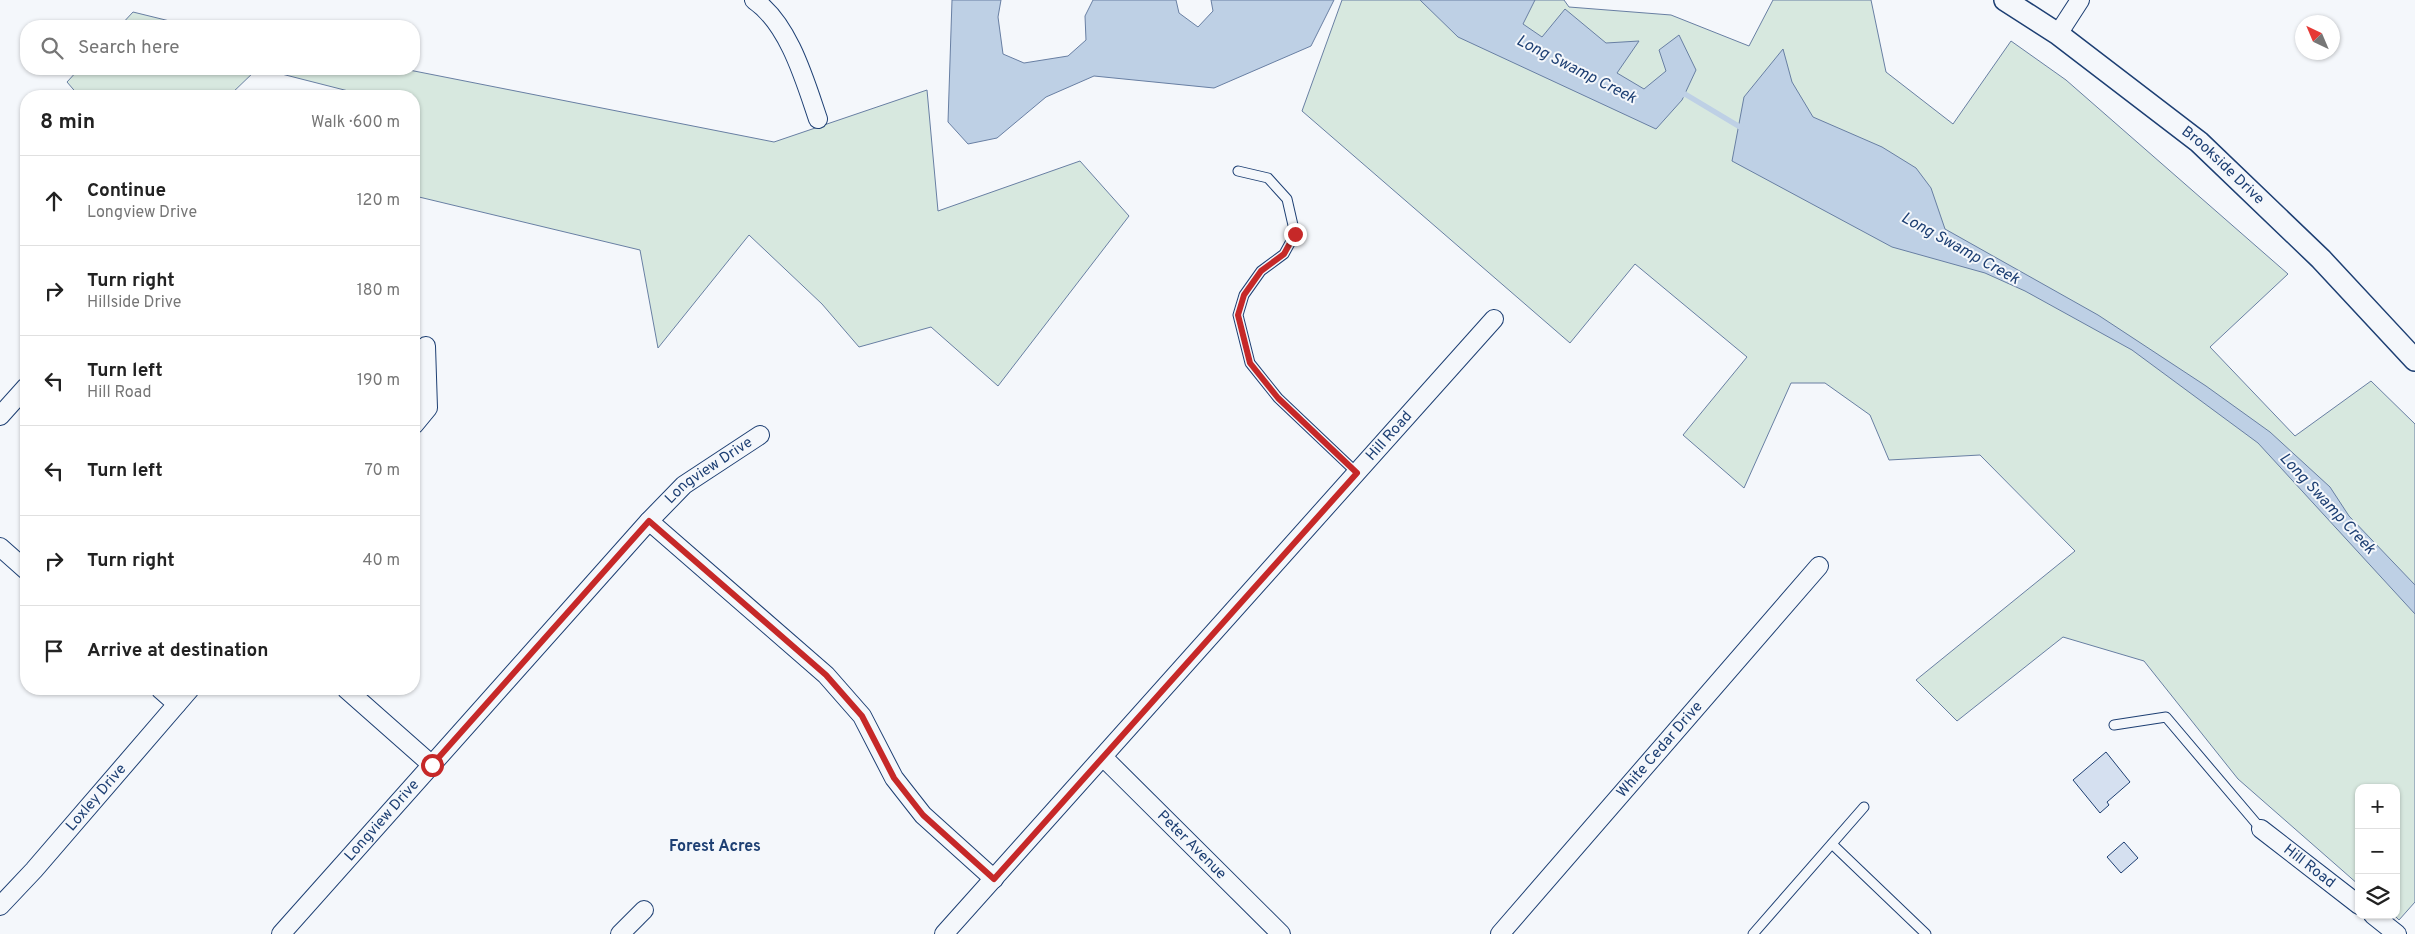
<!DOCTYPE html>
<html lang="en">
<head>
<meta charset="utf-8">
<style>
	:root { --surface:#fff; --page:#f2f2f2; --text:#222; --muted:#767676; --line:#e0e0e0 }
	body { margin:0; font-family:Overpass,sans-serif; background:var(--page); color:var(--text) }
	.controls { position:absolute; right:15px; bottom:15px; display:grid; overflow:hidden; border-radius:10px; box-shadow:0 1px 4px #0004 }
	.controls button { width:45px; height:45px; display:grid; place-items:center; padding:0; border:0; border-bottom:1px solid var(--line); background:var(--surface); color:var(--text); font:25px sans-serif }
	.compass { position:absolute; left:2295px; top:15px; width:45px; height:45px; border-radius:50%; background:var(--surface); box-shadow:0 1px 4px #0004; rotate:316deg }
	.stop { position:absolute; width:15px; height:15px; margin:-11px; border:4px solid #c62828; border-radius:50%; background:#fff }
	.stop.end { background:#c62828; border-color:#fff; box-shadow:0 1px 5px #0008 }
	.list { margin:0; padding:0; list-style:none }
	h2 { display:flex; justify-content:space-between; align-items:center; height:65px; margin:0; padding:0 20px; font-size:21px }
	h2 small { font-size:16px; font-weight:400; color:var(--muted) }
	.list li { display:grid; grid-template-columns:32px 1fr auto; gap:15px; align-items:center; box-sizing:border-box; height:90px; padding:0 20px; border-top:1px solid var(--line) }
	.list b { display:block; font-size:19px; white-space:nowrap }
	.list p { margin:0; font-size:16px; white-space:nowrap; color:var(--muted) }
	.list em { font-size:16px; font-style:normal; color:var(--muted) }
	.icon { flex:none; width:28px; height:28px; fill:none; stroke:currentColor; stroke-width:2; stroke-linecap:round; stroke-linejoin:round }
	.map { position:relative; flex:none; width:2415px; height:934px; overflow:hidden }
	.search { position:absolute; background:var(--surface); box-shadow:0 1px 4px #0004; left:20px; top:20px; width:400px; height:55px; display:flex; align-items:center; gap:12px; box-sizing:border-box; padding:0 18px; border-radius:20px; color:var(--muted); font-size:19px }
	.panel { position:absolute; background:var(--surface); box-shadow:0 1px 4px #0004; left:20px; top:90px; width:400px; height:605px; border-radius:20px }
	.map>svg:first-child { display:block }
</style>
</head>
<body>
<div class="map">
<svg width="2415" height="934" viewBox="0 0 2415 934">
	<rect width="100%" height="100%" fill="#f4f7fb"/>
	<g fill="#d7e8df" stroke="#687fa3">
		<path d="M 1342,0 L 1564,0 L 1569,7 L 1671,15 L 1749,46 L 1773,0 L 1871,0 L 1886,72 L 1953,124 L 2011,41 L 2066,80 L 2288,274 L 2210,347 L 2295,436 L 2371,381 L 2415,424 L 2415,902 L 2399,920 L 2394,915 L 2396,915 L 2396,788 L 2359,788 L 2359,885 L 2238,779 L 2144,661 L 2063,637 L 1957,721 L 1916,680 L 2075,551 L 1980,455 L 1889,460 L 1870,415 L 1825,383 L 1791,383 L 1744,488 L 1683,435 L 1747,357 L 1635,264 L 1570,343 L 1302,111 Z"/>
		<path d="M 133,12 L 190,26 L 120,26 Z"/>
		<path d="M 79,69 L 257,69 L 229,96 L 79,96 L 67,82 Z"/>
		<path d="M 262,69 L 404,69 L 774,142 L 927,90 L 938,211 L 1080,161 L 1129,216 L 998,386 L 931,327 L 859,347 L 822,304 L 749,235 L 658,348 L 640,250 L 419,197 L 414,199 L 414,96 L 368,96 Z"/>
	</g>
	<g fill="#bed0e5" stroke="#687fa3">
		<path d="M 952,0 L 1001,0 L 998,17 L 1003,54 L 1024,63 L 1068,56 L 1086,40 L 1085,16 L 1093,0 L 1176,0 L 1179,13 L 1198,27 L 1213,11 L 1211,0 L 1334,0 L 1311,46 L 1214,88 L 1094,76 L 1046,97 L 997,138 L 968,144 L 948,122 Z"/>
		<path d="M 1420,0 L 1535,0 L 1523,24 L 1542,37 L 1565,9 L 1606,43 L 1639,41 L 1617,73 L 1644,89 L 1666,71 L 1659,50 L 1679,35 L 1696,70 L 1682,100 L 1656,129 L 1458,37 Z"/>
		<path d="M 1783,49 L 1792,82 L 1813,117 L 1882,147 L 1916,168 L 1931,188 L 1945,229 L 2098,315 L 2206,386 L 2270,432 L 2330,487 L 2349,516 L 2415,585 L 2415,614 L 2258,443 L 2132,350 L 2025,291 L 1985,273 L 1892,247 L 1732,161 L 1744,97 Z"/>
	</g>
	<g fill="none" stroke-linecap="round" stroke-linejoin="round">
		<path stroke="#bed0e5" stroke-width="5.5" d="M 1679,96 L 1685,94 L 1745,130"/>
	</g>
	<g fill="#d5e0f0" stroke="#1d3f73">
		<path d="M 2106,752 L 2130,782 L 2107,802 L 2109,805 L 2100,813 L 2073,780 Z"/>
		<path d="M 2124,842 L 2138,858 L 2121,873 L 2107,857 Z"/>
	</g>
	<g fill="none" stroke-linecap="round" stroke-linejoin="round">
		<g stroke="#1d3f73" stroke-width="11">
			<g id="service">
				<path d="M 1238,171 L 1268,178 L 1287,199 L 1295,234 L 1284,254 L 1261,271 L 1244,295 L 1238,315 L 1250,363 L 1278,398 L 1357,473"/>
				<path d="M 2114,725 L 2166,717 L 2261,829"/>
				<path d="M 1832,844 L 1926,934"/>
				<path d="M 1753,934 L 1864,807"/>
			</g>
		</g>
		<g stroke="#1d3f73" stroke-width="20">
			<g id="minor">
				<path d="M 754,0 C 789,24 805,81 818,119"/>
				<path d="M 2058,34 L 2080,0"/>
				<path d="M 0,416 L 26,387"/>
				<path d="M 414,425 L 428,408 L 426,346"/>
				<path d="M 649,521 L 826,675 L 862,716 L 894,778 L 923,815 L 994,879"/>
				<path d="M 0,547 L 26,570"/>
				<path d="M 160,689 L 177,704"/>
				<path d="M 346,689 L 432,765"/>
				<path id="s1" d="M 1103,757 L 1281,934"/>
				<path id="s2" d="M 2261,829 L 2359,905"/>
				<path id="s3" d="M 0,906 L 34,870 L 190,689"/>
				<path d="M 2373,915 L 2397,934"/>
				<path id="s4" d="M 281,934 L 649,521 L 684,485 L 760,435"/>
				<path d="M 620,934 L 644,910"/>
				<path id="s5" d="M 944,934 L 1494,319"/>
				<path id="s6" d="M 1500,934 L 1819,566"/>
			</g>
		</g>
		<g stroke="#1d3f73" stroke-width="24">
			<g id="tertiary">
				<path id="s7" d="M 2005,0 L 2058,34 L 2199,142 L 2321,259 L 2415,360"/>
			</g>
		</g>
		<use href="#service" stroke="#f4f7fb" stroke-width="9"/>
		<use href="#minor" stroke="#f4f7fb" stroke-width="18"/>
		<use href="#tertiary" stroke="#f4f7fb" stroke-width="21"/>
	</g>
	<g fill="none" stroke-linecap="round" stroke-linejoin="round">
		<path stroke="#c62828" stroke-width="6" d="M 432,765 L 649,521 L 826,675 L 862,716 L 894,778 L 923,815 L 994,879 L 1357,473 L 1278,398 L 1250,363 L 1238,315 L 1244,295 L 1261,271 L 1284,254 L 1295,234"/>
	</g>
	<g text-anchor="middle" dominant-baseline="central" stroke-width="4" stroke-linejoin="round" paint-order="stroke">
		<g font-size="15" fill="#1d3f73" stroke="#f4f7fb">
			<text stroke="none"><textPath href="#s7" startOffset="274">Brookside Drive</textPath></text>
			<text stroke="none"><textPath href="#s5" startOffset="668">Hill Road</textPath></text>
			<text stroke="none"><textPath href="#s4" startOffset="632">Longview Drive</textPath></text>
			<text stroke="none"><textPath href="#s6" startOffset="244">White Cedar Drive</textPath></text>
			<text stroke="none"><textPath href="#s3" startOffset="145">Loxley Drive</textPath></text>
			<text stroke="none"><textPath href="#s4" startOffset="152">Longview Drive</textPath></text>
			<text stroke="none"><textPath href="#s1" startOffset="125">Peter Avenue</textPath></text>
			<text stroke="none"><textPath href="#s2" startOffset="61">Hill Road</textPath></text>
		</g>
		<g font-size="16" font-style="italic" fill="#1d3f73" stroke="#f4f7fb">
			<text transform="translate(1576 70) rotate(27)">Long Swamp Creek</text>
			<text transform="translate(1960 249) rotate(29)">Long Swamp Creek</text>
			<text transform="translate(2327 504) rotate(47)">Long Swamp Creek</text>
		</g>
		<g font-size="16" font-weight="bold" fill="#1d3f73" stroke="#f4f7fb">
			<text x="715" y="847">Forest Acres</text>
		</g>
	</g>
</svg>
<div class="controls">
<button>+</button>
<button>−</button>
<button><svg class="icon" aria-label="layers" viewBox="0 0 24 24"><path d="M12 4l9 5-9 5-9-5zM3 14l9 5 9-5"/></svg></button>
</div>
<svg class="compass" viewBox="-18 -18 36 36"><path d="M0-13l5 13h-10z" fill="#e53935"/><path d="M0 13l5-13h-10z" fill="#767676"/></svg>
<div class="stop" style="left:432px;top:765px"></div>
<div class="stop end" style="left:1295px;top:234px"></div>
<div class="search"><svg class="icon" aria-label="search" viewBox="0 0 24 24"><circle cx="10" cy="10" r="6"/><path d="M15 15l6 6"/></svg>Search here</div>
<section class="panel">
<h2>8 min<small>Walk · 600 m</small></h2>
<ul class="list">
<li><svg class="icon" aria-label="ahead" viewBox="0 0 24 24"><path d="M12 20V5M6 11l6-6 6 6"/></svg><div><b>Continue</b><p>Longview Drive</p></div><em>120 m</em></li>
<li><svg class="icon" aria-label="right" viewBox="0 0 24 24"><path d="M7 20v-9h11M14 6l5 5-5 5"/></svg><div><b>Turn right</b><p>Hillside Drive</p></div><em>180 m</em></li>
<li><svg class="icon" aria-label="left" viewBox="0 0 24 24"><path d="M17 20v-9H6M10 6l-5 5 5 5"/></svg><div><b>Turn left</b><p>Hill Road</p></div><em>190 m</em></li>
<li><svg class="icon" aria-label="left" viewBox="0 0 24 24"><path d="M17 20v-9H6M10 6l-5 5 5 5"/></svg><div><b>Turn left</b></div><em>70 m</em></li>
<li><svg class="icon" aria-label="right" viewBox="0 0 24 24"><path d="M7 20v-9h11M14 6l5 5-5 5"/></svg><div><b>Turn right</b></div><em>40 m</em></li>
<li><svg class="icon" aria-label="arrive" viewBox="0 0 24 24"><path d="M6 21V4h12l-3 4 3 4H6"/></svg><div><b>Arrive at destination</b></div></li>
</ul>
</section>
</div>
</body>
</html>
